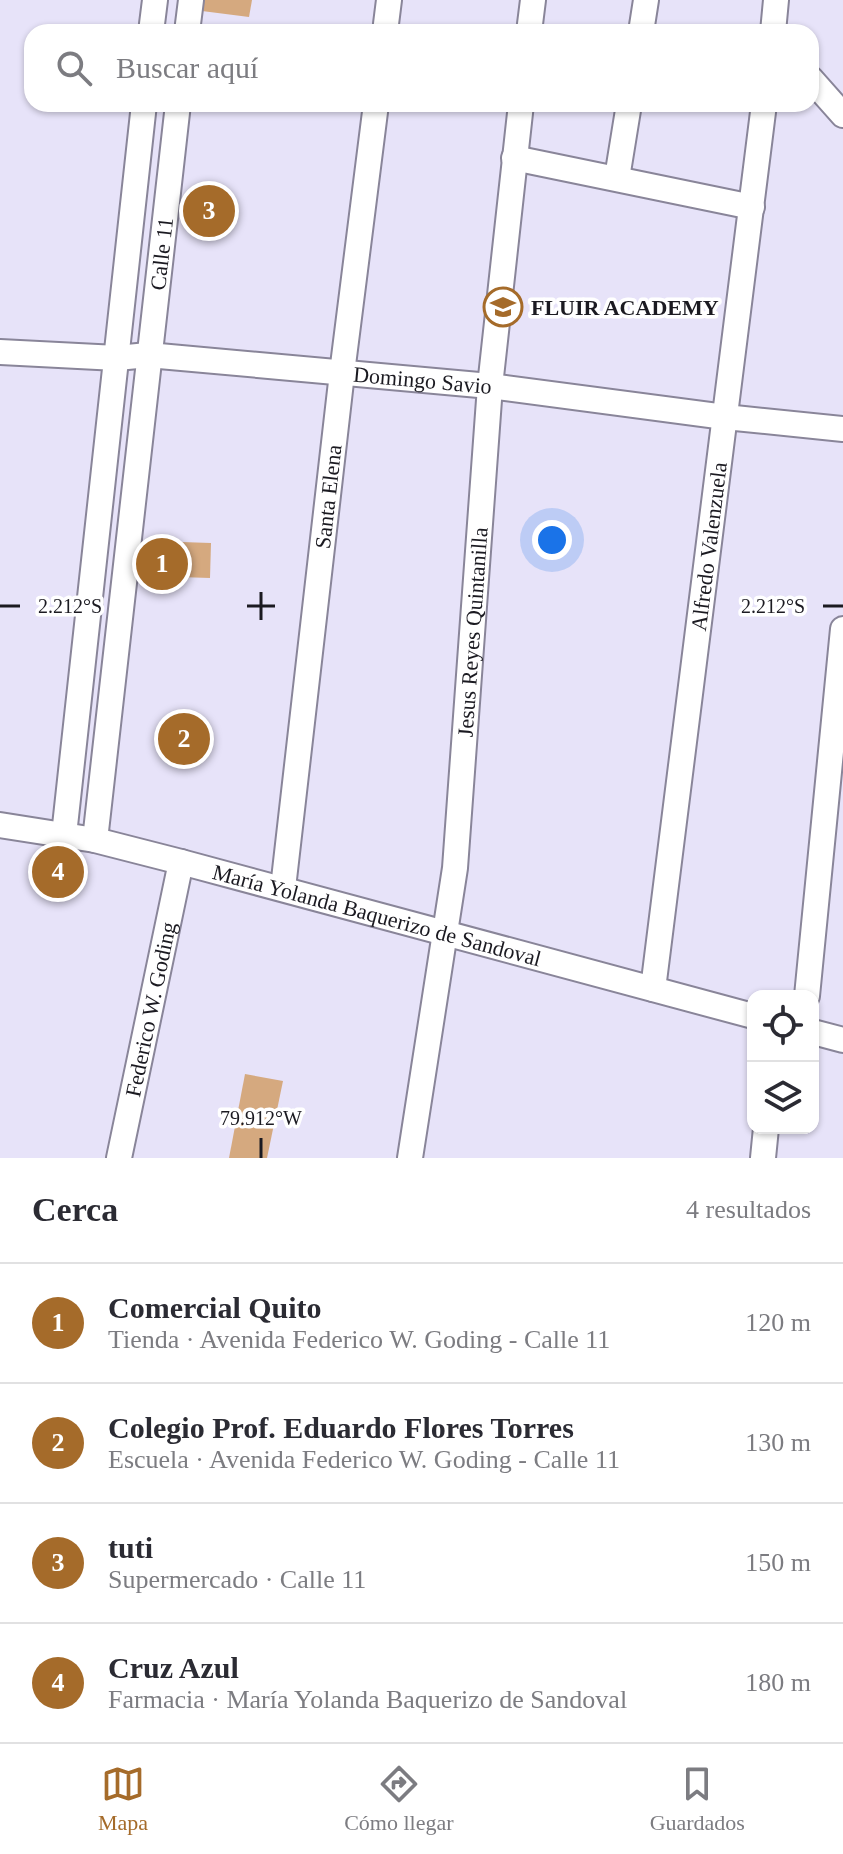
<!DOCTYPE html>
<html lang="es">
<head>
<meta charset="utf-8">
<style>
	:root { --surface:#fff; --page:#f7f7f7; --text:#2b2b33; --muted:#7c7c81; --line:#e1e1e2; --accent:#a56b2a }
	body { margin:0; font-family:Georgia,serif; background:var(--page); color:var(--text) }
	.controls { position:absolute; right:24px; bottom:24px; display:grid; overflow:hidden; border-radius:16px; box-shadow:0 2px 6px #0004 }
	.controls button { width:72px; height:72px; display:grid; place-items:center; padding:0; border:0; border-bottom:2px solid var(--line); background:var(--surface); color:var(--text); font:40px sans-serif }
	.you { position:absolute; left:552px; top:540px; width:28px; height:28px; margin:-20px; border:6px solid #fff; border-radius:50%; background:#1a73e8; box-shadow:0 0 0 12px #1a73e833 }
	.badge { display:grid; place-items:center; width:52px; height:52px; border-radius:50%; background:var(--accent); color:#fff; font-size:26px; font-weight:700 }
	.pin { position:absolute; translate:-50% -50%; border:4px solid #fff; box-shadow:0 2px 8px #0006 }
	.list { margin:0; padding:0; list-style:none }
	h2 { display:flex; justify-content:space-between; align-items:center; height:104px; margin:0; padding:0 32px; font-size:34px }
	h2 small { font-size:26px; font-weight:400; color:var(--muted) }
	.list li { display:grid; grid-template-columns:52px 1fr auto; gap:24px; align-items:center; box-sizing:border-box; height:120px; padding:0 32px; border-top:2px solid var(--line) }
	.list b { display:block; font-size:30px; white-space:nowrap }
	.list p { margin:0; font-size:26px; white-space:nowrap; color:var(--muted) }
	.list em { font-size:26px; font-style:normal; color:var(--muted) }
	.icon { flex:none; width:44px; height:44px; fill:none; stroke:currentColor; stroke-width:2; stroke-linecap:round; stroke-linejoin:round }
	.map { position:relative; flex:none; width:843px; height:1158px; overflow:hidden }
	.search { position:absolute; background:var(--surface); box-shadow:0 2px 6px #0004; left:24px; right:24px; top:24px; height:88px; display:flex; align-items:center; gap:20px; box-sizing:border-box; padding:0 28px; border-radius:24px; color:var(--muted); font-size:30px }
	.sheet { height:584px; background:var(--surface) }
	nav { display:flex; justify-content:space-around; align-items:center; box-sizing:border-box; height:112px; border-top:2px solid var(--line); background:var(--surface); font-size:22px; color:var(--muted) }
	nav a { display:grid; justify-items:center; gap:4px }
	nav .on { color:var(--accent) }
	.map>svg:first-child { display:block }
</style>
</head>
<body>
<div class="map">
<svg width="843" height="1158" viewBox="0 0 843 1158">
	<rect width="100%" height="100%" fill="#e7e3f9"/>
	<g fill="#d5a97f">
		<path d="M 203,0 L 252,0 L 249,17 L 202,11 Z"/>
		<path d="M 199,104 L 244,104 L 244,111 L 199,106 Z"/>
		<path d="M 151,541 L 211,543 L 210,578 L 149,576 Z"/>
		<path d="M 53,849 L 69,853 L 58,901 L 42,897 Z"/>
		<path d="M 245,1074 L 283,1081 L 267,1158 L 229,1158 Z"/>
	</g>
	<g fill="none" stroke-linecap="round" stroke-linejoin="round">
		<g stroke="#898599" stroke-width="28">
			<g id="minor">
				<path d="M 151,32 L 155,0"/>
				<path d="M 187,32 L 191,0"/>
				<path d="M 385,32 L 389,0"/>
				<path d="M 529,32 L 533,0"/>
				<path d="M 641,32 L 646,0"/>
				<path d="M 773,32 L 776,0"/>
				<path d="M 811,79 L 843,115"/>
				<path d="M 514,158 L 752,207"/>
				<path d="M 617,178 L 629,104"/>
				<path id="s1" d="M 0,352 L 117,358 L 148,355 L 490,386 L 725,417 L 843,429"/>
				<path id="s2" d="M 0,825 L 95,840 L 181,862 L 753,1016"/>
				<path d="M 64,835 L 144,104"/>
				<path id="s3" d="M 95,840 L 178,104"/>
				<path id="s4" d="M 283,888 L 342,373 L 376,104"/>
				<path id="s5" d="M 653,989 L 764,104"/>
				<path d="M 807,996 L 843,629"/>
				<path d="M 813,1032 L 843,1040"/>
				<path id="s6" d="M 119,1158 L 181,862"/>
				<path id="s7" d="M 410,1158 L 455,868 L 490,386 L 521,104"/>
				<path d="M 763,1158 L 766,1128"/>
			</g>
		</g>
		<use href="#minor" stroke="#fff" stroke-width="24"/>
	</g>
	<path fill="none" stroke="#1b1a21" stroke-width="3" d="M 261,592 L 261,620M 0,606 L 20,606M 247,606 L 275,606M 823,606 L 843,606M 261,1138 L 261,1158"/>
	<defs>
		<g id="school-ring" transform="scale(2)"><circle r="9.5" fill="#fff" stroke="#a56b2a" stroke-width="1.5"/><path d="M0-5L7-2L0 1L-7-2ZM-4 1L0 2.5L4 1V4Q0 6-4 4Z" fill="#a56b2a"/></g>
	</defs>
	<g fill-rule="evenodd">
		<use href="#school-ring" x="503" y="307"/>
	</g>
	<g text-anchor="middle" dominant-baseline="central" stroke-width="7" stroke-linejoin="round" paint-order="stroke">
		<g font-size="22" fill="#1b1a21" stroke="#fff">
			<text stroke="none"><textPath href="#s3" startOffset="590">Calle 11</textPath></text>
			<text stroke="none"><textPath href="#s1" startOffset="424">Domingo Savio</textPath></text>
			<text stroke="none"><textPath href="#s4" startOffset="394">Santa Elena</textPath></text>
			<text stroke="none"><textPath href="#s5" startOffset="446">Alfredo Valenzuela</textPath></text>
			<text stroke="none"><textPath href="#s7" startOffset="530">Jesus Reyes Quintanilla</textPath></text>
			<text stroke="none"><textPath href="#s2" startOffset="388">María Yolanda Baquerizo de Sandoval</textPath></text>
			<text stroke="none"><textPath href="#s6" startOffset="152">Federico W. Goding</textPath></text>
		</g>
		<g font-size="22" font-weight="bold" fill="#1b1a21" stroke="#fff" text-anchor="start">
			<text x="531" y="307">FLUIR ACADEMY</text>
		</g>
	</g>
	<g font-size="20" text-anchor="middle" fill="#1b1a21" stroke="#fff" stroke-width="7" stroke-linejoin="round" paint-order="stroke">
		<text x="70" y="613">2.212°S</text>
		<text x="773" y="613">2.212°S</text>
		<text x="261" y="1125">79.912°W</text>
	</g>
</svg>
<div class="controls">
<button><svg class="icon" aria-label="locate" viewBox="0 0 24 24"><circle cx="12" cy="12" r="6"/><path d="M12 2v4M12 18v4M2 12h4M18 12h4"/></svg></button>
<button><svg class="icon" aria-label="layers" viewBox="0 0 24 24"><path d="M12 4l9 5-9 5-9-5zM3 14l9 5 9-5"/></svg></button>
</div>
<div class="you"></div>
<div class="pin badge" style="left:162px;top:564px">1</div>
<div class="pin badge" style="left:184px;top:739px">2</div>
<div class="pin badge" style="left:209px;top:211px">3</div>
<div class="pin badge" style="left:58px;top:872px">4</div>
<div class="search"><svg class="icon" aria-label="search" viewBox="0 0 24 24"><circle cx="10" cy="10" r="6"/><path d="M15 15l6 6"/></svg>Buscar aquí</div>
</div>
<section class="sheet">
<h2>Cerca<small>4 resultados</small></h2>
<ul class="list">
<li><span class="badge">1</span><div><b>Comercial Quito</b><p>Tienda · Avenida Federico W. Goding - Calle 11</p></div><em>120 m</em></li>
<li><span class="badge">2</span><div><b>Colegio Prof. Eduardo Flores Torres</b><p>Escuela · Avenida Federico W. Goding - Calle 11</p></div><em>130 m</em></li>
<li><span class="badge">3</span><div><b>tuti</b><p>Supermercado · Calle 11</p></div><em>150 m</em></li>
<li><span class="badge">4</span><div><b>Cruz Azul</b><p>Farmacia · María Yolanda Baquerizo de Sandoval</p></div><em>180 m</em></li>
</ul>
</section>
<nav>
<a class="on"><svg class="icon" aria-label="map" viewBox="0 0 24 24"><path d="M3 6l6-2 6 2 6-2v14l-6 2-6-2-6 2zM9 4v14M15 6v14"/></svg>Mapa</a>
<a><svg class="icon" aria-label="directions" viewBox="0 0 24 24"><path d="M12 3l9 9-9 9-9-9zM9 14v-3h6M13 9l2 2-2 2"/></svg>Cómo llegar</a>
<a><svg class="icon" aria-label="saved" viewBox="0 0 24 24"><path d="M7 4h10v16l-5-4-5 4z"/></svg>Guardados</a>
</nav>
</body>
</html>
